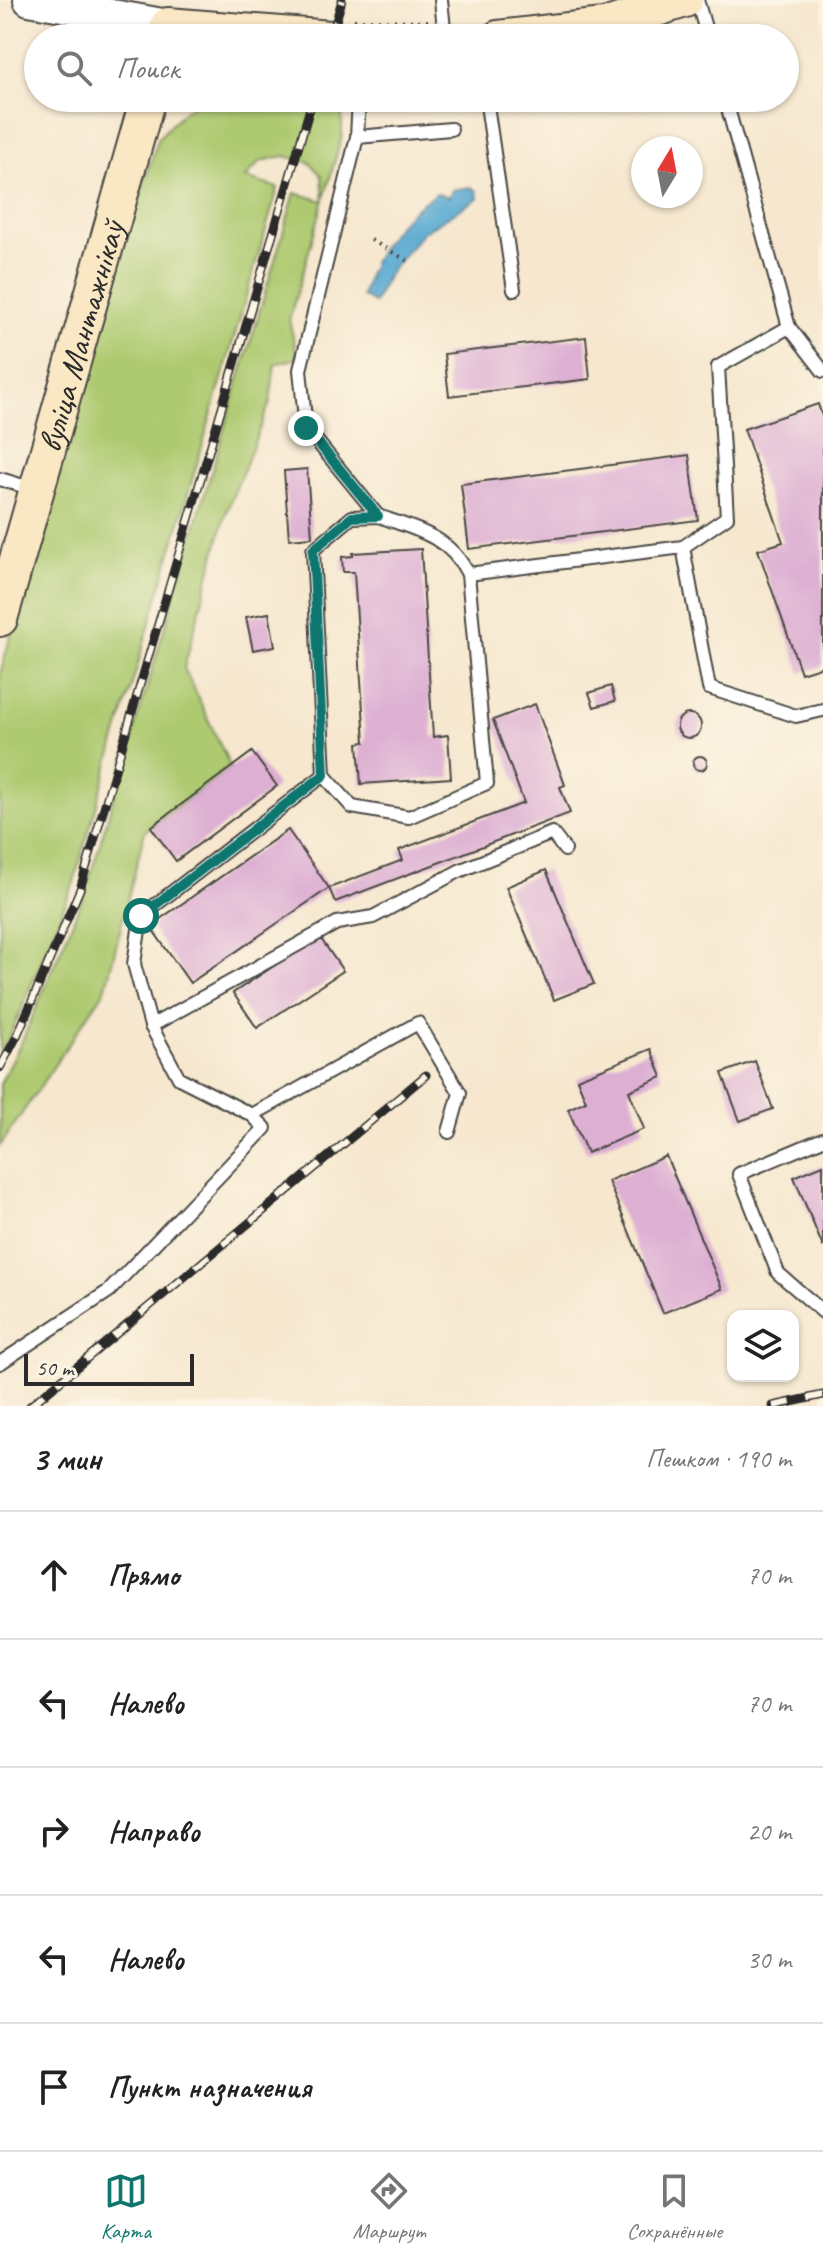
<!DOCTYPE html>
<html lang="ru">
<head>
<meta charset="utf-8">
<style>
	:root { --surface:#fff; --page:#f6f6f6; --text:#222; --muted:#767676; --line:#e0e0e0; --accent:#0f766e }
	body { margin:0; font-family:Caveat,sans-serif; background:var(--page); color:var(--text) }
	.controls { position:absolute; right:24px; bottom:24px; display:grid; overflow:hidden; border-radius:16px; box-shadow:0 2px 6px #0004 }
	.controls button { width:72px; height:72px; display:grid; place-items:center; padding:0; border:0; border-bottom:2px solid var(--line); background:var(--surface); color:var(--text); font:40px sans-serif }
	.compass { position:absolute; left:631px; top:136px; width:72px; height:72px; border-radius:50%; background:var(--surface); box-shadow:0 2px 6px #0004; rotate:10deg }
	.scale { position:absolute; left:24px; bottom:20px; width:170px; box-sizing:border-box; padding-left:8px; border:4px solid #2b2b2b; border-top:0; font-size:22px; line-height:28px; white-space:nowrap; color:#2b2b2b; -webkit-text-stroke:6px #fcf5e5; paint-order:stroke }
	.stop { position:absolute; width:24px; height:24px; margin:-18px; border:6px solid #0f766e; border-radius:50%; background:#fff }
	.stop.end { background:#0f766e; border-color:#fff; box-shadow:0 2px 8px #0008 }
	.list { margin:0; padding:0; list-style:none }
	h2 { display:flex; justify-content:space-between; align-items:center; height:104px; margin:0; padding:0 32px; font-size:34px }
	h2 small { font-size:26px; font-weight:400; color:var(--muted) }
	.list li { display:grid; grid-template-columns:52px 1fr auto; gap:24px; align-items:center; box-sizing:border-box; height:128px; padding:0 32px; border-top:2px solid var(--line) }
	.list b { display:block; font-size:30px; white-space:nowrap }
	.list em { font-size:26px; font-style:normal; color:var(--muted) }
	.icon { flex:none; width:44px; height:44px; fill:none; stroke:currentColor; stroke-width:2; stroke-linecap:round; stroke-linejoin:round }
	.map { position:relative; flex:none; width:823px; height:1406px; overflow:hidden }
	.search { position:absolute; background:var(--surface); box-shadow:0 2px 6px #0004; left:24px; right:24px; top:24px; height:88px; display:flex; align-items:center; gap:20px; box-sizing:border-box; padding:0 28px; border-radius:44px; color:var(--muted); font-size:30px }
	.sheet { height:744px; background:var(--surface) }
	nav { display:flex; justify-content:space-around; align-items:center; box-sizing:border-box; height:112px; border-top:2px solid var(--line); background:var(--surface); font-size:22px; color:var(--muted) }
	nav a { display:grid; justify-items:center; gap:4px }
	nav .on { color:var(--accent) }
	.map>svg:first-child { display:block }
</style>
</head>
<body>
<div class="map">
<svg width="823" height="1406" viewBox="0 0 823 1406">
	<rect width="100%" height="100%" fill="#fcf5e5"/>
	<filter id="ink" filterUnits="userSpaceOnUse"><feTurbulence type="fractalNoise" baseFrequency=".0125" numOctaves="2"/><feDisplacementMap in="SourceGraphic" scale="16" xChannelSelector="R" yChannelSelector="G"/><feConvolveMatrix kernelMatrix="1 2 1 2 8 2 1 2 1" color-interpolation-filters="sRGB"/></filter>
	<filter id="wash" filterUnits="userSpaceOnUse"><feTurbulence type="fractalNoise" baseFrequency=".006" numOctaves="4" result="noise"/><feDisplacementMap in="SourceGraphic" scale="32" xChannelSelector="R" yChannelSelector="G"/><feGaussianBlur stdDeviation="1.8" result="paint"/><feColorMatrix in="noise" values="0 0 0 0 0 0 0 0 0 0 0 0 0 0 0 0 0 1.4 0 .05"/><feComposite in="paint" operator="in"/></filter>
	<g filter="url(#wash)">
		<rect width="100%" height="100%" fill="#f6e7ce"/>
		<path fill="#aeca71" stroke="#6c7a4e" stroke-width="2" d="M 206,98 L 342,98 L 342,136 L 289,320 L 298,358 L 275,364 L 270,403 L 226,513 L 184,668 L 231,768 L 145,831 L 105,990 L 0,1146 L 0,1084 L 23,1039 L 86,890 L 295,193 L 324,201 L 322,176 L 309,162 L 284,156 L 261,161 L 245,178 L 278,188 L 73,885 L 11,1034 L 0,1054 L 0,674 L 71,421 L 158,138 L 184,111 Z"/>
		<path fill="#56a8d1" stroke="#406a7e" stroke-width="2" d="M 471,187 L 477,191 L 478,198 L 423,232 L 388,274 L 374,303 L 362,296 C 366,284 369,270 375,259 C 389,232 412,208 437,193 L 449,197 L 452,190 Z"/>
		<g id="blocks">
			<g fill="#ddafd3">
				<path d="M 586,337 L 590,379 L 449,396 L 444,354 Z"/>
				<path d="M 818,404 L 823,419 L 823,666 L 801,673 L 758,550 L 783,542 L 744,429 Z"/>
				<path d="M 689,455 L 698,520 L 469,549 L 461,484 Z"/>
				<path d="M 307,469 L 312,537 L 289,539 L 284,471 Z"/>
				<path d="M 421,549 L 433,737 L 448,735 L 451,778 L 361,784 L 358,743 L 365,742 L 354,572 L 343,572 L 342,557 L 353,556 L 353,553 Z"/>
				<path d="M 269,613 L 275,646 L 253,650 L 246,617 Z"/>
				<path d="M 611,686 L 615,701 L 594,707 L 589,693 Z"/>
				<path d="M 535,704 L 565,785 L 560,787 L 570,813 L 335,902 L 329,888 L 403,860 L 399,850 L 524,803 L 493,720 Z"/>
				<circle cx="689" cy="726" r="12"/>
				<path d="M 252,752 L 277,786 L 176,861 L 151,827 Z"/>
				<circle cx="700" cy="763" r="7"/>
				<path d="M 288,830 L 329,888 L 190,983 L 150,926 Z"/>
				<path d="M 546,870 L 594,984 L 554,1000 L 506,887 Z"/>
				<path d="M 319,936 L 343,971 L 257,1028 L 233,993 Z"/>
				<path d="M 651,1049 L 662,1077 L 629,1091 L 644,1129 L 587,1153 L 568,1109 L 586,1101 L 577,1079 Z"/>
				<path d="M 755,1061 L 773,1109 L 740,1121 L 722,1073 Z"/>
				<path d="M 666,1156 L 722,1289 L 663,1313 L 608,1181 Z"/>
				<path d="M 823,1165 L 823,1247 L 794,1177 Z"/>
			</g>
		</g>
	</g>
	<g filter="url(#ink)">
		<use href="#blocks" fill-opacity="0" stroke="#494743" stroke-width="2"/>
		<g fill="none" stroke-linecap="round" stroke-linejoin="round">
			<g stroke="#494743" stroke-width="16">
				<g id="service">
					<path d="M 441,0 L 445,38"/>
					<path d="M 697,0 L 708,38"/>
					<path d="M 359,98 L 357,137 L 300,370 L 306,428 L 378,516"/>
					<path d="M 486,98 L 514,290"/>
					<path d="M 725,98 L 789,327 L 823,371"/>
					<path d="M 567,101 L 578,98"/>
					<path d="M 357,137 L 451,129"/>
					<path d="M 0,479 L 33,489"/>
					<path d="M 378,516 C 416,529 449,536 468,574 L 487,783 L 409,817 L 352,807 L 324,775 L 313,550 L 352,517 Z"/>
					<path d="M 683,547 L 709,688 L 796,716 L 823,710"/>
					<path d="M 468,574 L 683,547 L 727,517 L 718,367 L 789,327"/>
					<path d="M 151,1026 L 337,923 L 373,917 L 459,871 L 552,833 L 565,850"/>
					<path d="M 252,1115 L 418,1023 L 460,1093 L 449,1132"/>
					<path d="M 823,1139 L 739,1174 L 778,1273 L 823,1312"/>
					<path d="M 0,1363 L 109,1291 L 265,1128 L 252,1115 L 179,1078 L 151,1026 L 134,964 L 141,916 L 324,775"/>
				</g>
			</g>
			<g stroke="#494743" stroke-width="34">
				<path id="tertiary" d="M 29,0 L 168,25"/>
			</g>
			<g stroke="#494743" stroke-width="38">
				<g id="secondary">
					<path d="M 165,38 L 168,25 L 331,38"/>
					<path d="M 498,38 L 604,26 L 685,0"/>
					<path id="s1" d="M 0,619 L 148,98"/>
				</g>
			</g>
			<g stroke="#494743" stroke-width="4" stroke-dasharray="2 6" stroke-linecap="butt">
				<path d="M 354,20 L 429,21"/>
				<path d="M 371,240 L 410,262"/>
			</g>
			<use href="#service" stroke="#fff" stroke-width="12"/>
			<use href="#tertiary" stroke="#fff" stroke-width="30"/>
			<use href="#secondary" stroke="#fae7c3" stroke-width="34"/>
			<g stroke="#2b2b2b" stroke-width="9">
				<g id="rail">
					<path d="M 331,38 L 342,0"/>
					<path d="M 0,1068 L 17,1036 L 80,889 L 313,98"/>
					<path d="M 30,1406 L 426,1075"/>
					<path d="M 773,1406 L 823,1395"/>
				</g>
			</g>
			<use href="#rail" stroke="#fcf5e5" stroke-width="6" stroke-dasharray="18" stroke-linecap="butt"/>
		</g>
	</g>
	<g fill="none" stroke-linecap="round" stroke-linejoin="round" filter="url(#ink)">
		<path stroke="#0f766e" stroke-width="10" d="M 141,916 L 324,775 L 313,550 L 352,517 L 378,516 L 306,428"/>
	</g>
	<g text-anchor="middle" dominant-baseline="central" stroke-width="8" stroke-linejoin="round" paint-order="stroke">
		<g font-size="34" fill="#2b2b2b" stroke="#fcf5e5">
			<text stroke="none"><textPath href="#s1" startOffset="294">вуліца Мантажнікаў</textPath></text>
		</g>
	</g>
</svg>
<div class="controls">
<button><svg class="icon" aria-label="layers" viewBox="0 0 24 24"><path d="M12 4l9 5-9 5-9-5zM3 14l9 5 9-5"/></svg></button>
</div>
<svg class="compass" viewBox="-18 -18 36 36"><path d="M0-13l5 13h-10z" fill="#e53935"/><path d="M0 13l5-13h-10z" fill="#767676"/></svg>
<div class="scale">50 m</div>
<div class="stop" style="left:141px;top:916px"></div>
<div class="stop end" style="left:306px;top:428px"></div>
<div class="search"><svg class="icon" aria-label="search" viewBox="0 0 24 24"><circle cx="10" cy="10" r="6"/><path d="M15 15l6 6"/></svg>Поиск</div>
</div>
<section class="sheet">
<h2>3 мин<small>Пешком · 190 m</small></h2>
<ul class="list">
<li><svg class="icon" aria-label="ahead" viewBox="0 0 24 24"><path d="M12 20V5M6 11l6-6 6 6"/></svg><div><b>Прямо</b></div><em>70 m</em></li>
<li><svg class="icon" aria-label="left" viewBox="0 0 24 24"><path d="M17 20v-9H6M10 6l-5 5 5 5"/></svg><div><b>Налево</b></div><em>70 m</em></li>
<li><svg class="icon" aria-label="right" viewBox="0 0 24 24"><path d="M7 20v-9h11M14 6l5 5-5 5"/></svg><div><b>Направо</b></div><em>20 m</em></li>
<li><svg class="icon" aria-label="left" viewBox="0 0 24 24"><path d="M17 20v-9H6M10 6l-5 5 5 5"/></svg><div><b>Налево</b></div><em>30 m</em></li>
<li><svg class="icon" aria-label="arrive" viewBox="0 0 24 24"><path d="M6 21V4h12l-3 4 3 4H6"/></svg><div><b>Пункт назначения</b></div></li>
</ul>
</section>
<nav>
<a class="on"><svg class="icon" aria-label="map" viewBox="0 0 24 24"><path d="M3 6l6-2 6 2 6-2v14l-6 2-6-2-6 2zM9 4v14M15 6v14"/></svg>Карта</a>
<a><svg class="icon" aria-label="directions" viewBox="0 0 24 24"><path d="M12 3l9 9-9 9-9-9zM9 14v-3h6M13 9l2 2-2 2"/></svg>Маршрут</a>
<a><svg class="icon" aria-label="saved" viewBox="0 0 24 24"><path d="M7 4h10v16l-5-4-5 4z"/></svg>Сохранённые</a>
</nav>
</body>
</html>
